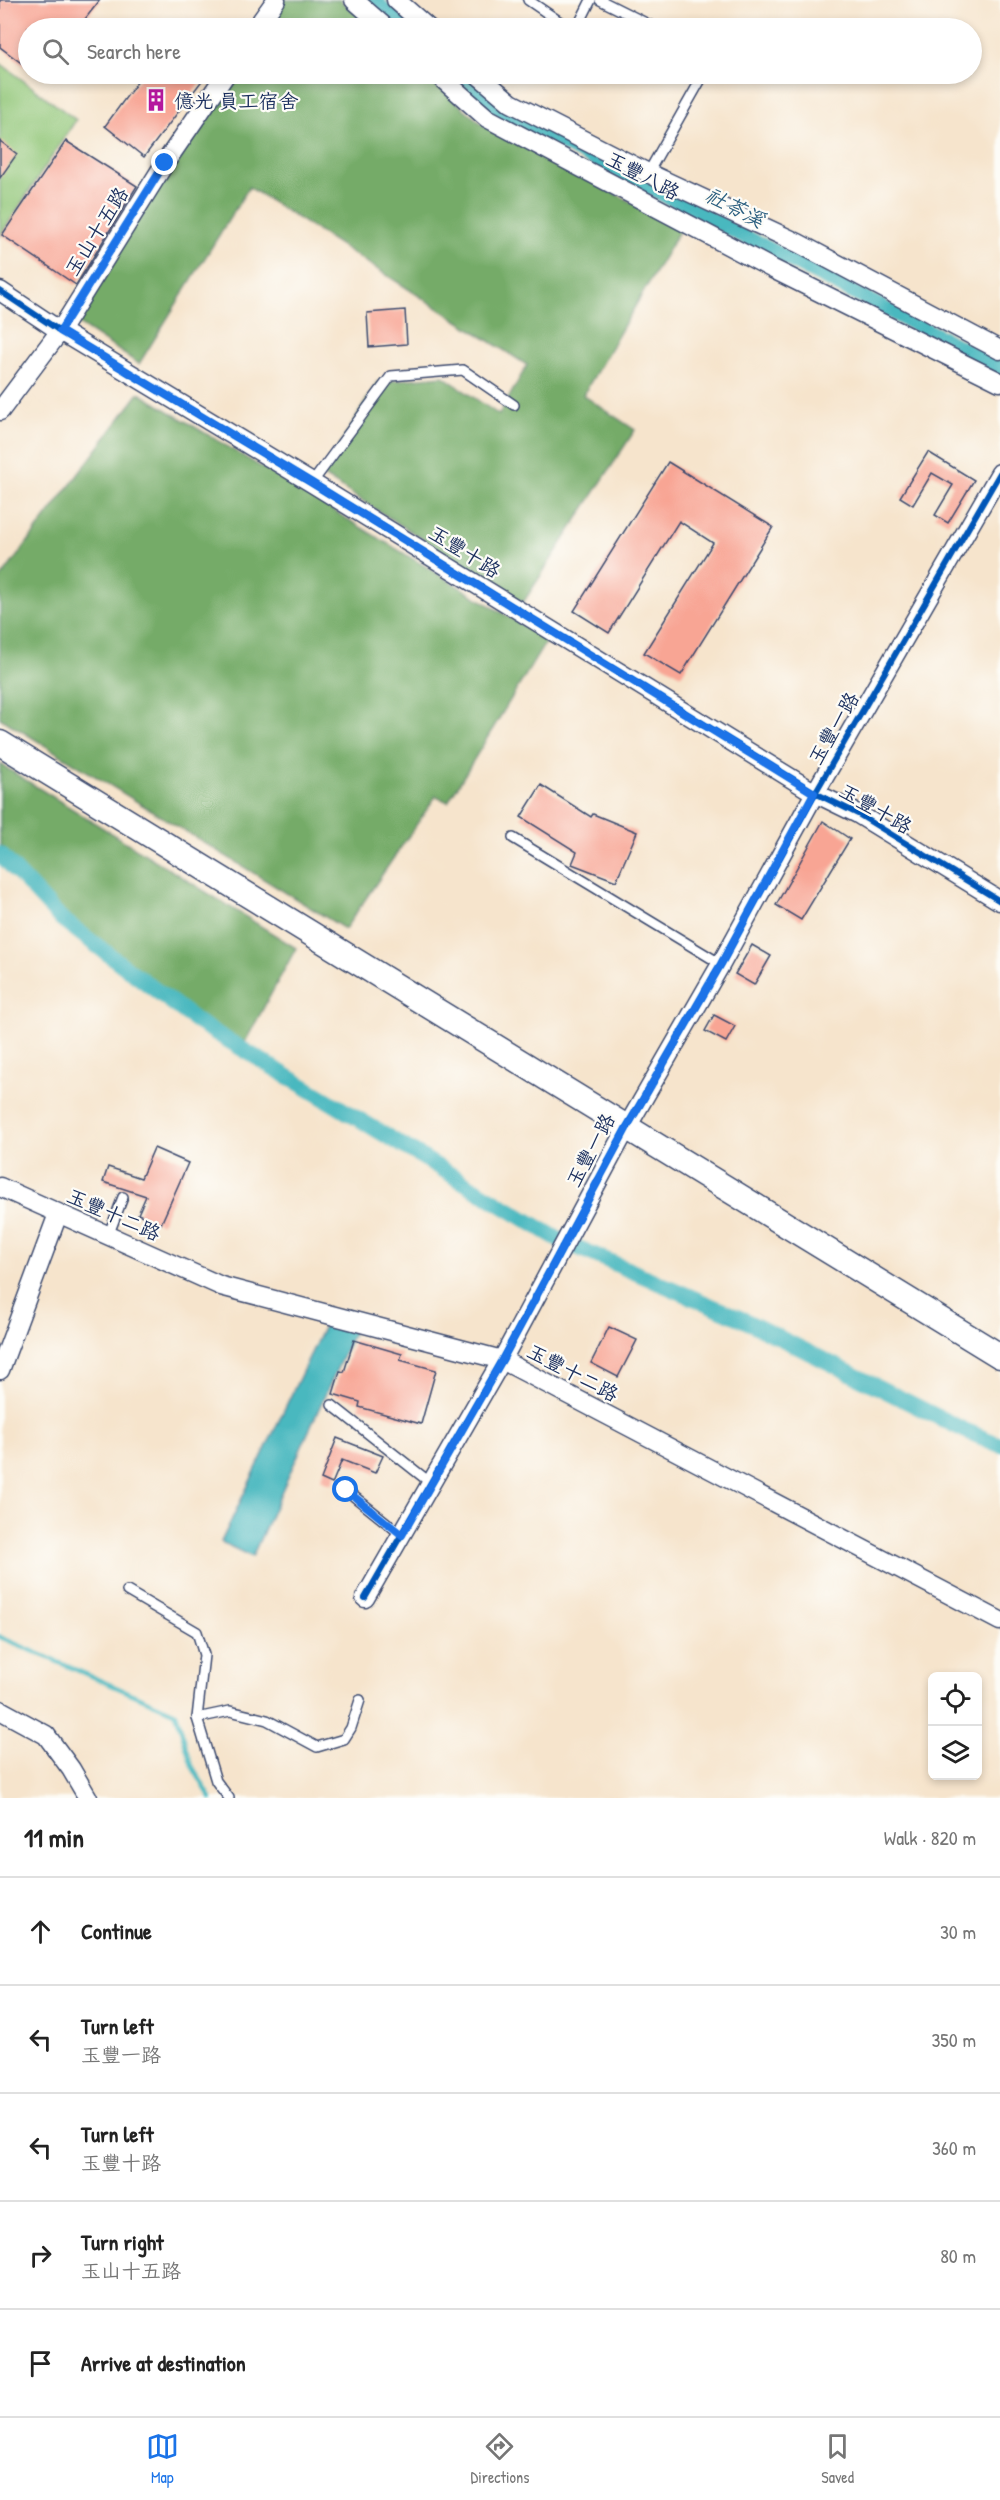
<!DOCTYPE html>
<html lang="en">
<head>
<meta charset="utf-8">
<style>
	:root { --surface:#fff; --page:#f2f2f2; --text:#222; --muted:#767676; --line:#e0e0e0; --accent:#1a73e8 }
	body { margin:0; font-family:"Patrick Hand","LXGW WenKai TC",sans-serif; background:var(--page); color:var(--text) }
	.controls { position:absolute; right:18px; bottom:18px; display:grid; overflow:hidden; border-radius:9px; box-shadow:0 3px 9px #0003 }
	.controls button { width:54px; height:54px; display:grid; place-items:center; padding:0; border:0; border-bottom:2px solid var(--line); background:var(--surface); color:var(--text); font:30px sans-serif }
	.stop { position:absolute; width:18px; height:18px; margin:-14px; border:4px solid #1a73e8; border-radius:50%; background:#fff }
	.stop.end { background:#1a73e8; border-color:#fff; box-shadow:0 2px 6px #0008 }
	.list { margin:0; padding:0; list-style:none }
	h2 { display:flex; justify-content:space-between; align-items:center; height:78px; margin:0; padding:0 24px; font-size:26px }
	h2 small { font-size:20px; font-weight:400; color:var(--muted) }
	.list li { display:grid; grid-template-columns:39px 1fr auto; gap:18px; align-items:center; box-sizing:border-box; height:108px; padding:0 24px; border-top:2px solid var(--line) }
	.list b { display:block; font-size:22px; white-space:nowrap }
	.list p { margin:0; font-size:20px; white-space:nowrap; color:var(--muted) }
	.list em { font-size:20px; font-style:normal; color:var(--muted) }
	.icon { flex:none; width:33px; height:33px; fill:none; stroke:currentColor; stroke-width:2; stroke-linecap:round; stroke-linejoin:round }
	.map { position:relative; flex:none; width:1000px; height:1798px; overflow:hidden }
	.search { position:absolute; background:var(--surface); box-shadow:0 3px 9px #0003; left:18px; right:18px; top:18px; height:66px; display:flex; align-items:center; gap:15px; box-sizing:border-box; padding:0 21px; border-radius:33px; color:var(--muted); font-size:22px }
	.sheet { height:618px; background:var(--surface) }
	nav { display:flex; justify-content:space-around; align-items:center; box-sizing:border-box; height:84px; border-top:2px solid var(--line); background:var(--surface); font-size:16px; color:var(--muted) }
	nav a { display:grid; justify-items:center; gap:3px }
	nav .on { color:var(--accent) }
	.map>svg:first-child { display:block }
</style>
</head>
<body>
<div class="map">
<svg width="1000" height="1798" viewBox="0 0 1000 1798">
	<rect width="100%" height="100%" fill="#fdfcf7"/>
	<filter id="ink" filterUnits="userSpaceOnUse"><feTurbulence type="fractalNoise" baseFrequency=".0167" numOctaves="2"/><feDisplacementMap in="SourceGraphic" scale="12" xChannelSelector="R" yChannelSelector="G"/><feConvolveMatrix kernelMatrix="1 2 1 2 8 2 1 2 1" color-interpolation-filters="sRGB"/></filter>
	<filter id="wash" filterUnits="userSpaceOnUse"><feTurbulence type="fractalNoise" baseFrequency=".008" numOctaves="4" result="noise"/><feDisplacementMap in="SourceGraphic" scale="24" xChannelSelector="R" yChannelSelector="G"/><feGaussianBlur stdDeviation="1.35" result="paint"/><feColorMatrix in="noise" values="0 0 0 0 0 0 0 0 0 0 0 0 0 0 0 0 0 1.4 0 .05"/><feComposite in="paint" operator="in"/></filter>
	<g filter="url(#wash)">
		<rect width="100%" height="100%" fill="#f6e4cc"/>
		<path fill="#91c678" stroke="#567a6b" stroke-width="1.5" d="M 0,63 L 76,120 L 0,236 Z"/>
		<g fill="#74ab68" stroke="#486d63" stroke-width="1.5">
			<path d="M 283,0 L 340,0 L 373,28 L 263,28 Z"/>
			<path d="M 231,74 L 424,74 L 483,125 L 681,228 L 583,395 L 635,430 L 523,603 L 322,475 L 377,382 L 443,376 L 499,415 L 527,365 L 249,187 L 139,364 L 71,319 Z"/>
			<path d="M 139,393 L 547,640 L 448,802 L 436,796 L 345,929 L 0,718 L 0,579 Z"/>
			<path d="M 0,764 L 296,948 L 244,1044 L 198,1014 L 51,903 L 0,844 Z"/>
		</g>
		<path fill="#49b8bf" stroke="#32748e" stroke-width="1.5" d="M 326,1322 L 354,1331 L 252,1557 L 221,1542 Z"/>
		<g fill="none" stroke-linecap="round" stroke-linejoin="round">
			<path stroke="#49b8bf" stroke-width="4.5" d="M 0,1637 L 176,1713 L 192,1766 L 211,1798"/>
			<g stroke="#49b8bf" stroke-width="16">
				<path d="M 373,0 L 406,28"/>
				<path d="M 458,74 L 501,111 L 1000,368"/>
				<path d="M 0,854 L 59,917 L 199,1023 L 558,1239 L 742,1319 L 964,1430 L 1000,1445"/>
			</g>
		</g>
		<g id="blocks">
			<g fill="#f8a594">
				<path d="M 0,0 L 100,0 L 78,28 L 28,28 L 28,68 L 0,47 Z"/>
				<path d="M 143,74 L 207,74 L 144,157 L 105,126 Z"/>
				<path d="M 0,141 L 17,154 L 0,178 Z"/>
				<path d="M 66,141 L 137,186 L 76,285 L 2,235 Z"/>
				<path d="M 405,310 L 407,344 L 369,347 L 367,313 Z"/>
				<path d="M 928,452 L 974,480 L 948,523 L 935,515 L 953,485 L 932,473 L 913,505 L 900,497 Z"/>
				<path d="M 668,462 L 773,527 L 681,675 L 644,653 L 713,543 L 679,521 L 609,633 L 574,611 Z"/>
				<path d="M 541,785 L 591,817 L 593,814 L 637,832 L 616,881 L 572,864 L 577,852 L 521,817 Z"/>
				<path d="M 823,821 L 850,839 L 801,920 L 776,905 Z"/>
				<path d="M 752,945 L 771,956 L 754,985 L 735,974 Z"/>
				<path d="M 714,1015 L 735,1026 L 726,1042 L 705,1031 Z"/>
				<path d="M 154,1148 L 188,1163 L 161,1224 L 138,1214 L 146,1196 L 103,1182 L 108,1167 L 141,1178 Z"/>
				<path d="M 609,1327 L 637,1340 L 618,1377 L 591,1363 Z"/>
				<path d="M 354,1340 L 402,1354 L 400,1360 L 436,1370 L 421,1424 L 359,1407 L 360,1402 L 333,1394 L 340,1371 L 344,1372 Z"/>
				<path d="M 337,1438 L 383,1456 L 375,1473 L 342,1460 L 332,1484 L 321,1479 Z"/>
			</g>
		</g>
	</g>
	<g filter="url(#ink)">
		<use href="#blocks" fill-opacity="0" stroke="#3c4a6e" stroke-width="1.5"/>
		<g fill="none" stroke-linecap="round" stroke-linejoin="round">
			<g stroke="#3c4a6e" stroke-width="12">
				<g id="service">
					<path d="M 528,0 L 569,28"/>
					<path d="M 600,0 L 656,28"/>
					<path d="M 577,28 L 591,0"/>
					<path d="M 648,173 L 704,74"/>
					<path d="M 312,483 L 391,376 L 463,370 L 514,405"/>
					<path d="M 513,838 L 721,964"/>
					<path d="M 108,1236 L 123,1197"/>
					<path d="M 332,1405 L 432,1484"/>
					<path d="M 346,1490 L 402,1535"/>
					<path d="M 127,1591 L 197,1632 L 204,1655 L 197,1718 L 216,1781 L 229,1798"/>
					<path d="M 197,1718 L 230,1711 L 267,1720 L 317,1747 L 344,1739 L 351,1728 L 360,1700"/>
				</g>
			</g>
			<g stroke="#3c4a6e" stroke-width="21">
				<g id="minor">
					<path d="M 354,0 L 386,28"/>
					<path d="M 396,0 L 428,28"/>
					<path d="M 256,28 L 276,0"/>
					<path d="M 437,74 L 487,118 L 773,269 L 1000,382"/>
					<path d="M 477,74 L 511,103 L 648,173 L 798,243 L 1000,350"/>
					<path d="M 0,291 L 60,331 L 312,483 L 815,793 L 858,814 L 1000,901"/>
					<path d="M 0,411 L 60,331 L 165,163 L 226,74"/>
					<path d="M 0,1187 L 221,1286 L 502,1360 L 1000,1621"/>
					<path d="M 0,1370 L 58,1214"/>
					<path d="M 365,1598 L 502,1360 L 627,1127 L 721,964 L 815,793 L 1000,473"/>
					<path d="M 0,1710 L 46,1735 L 71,1769 L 88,1798"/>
				</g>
			</g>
			<g stroke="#3c4a6e" stroke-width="27">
				<path id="secondary" d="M 0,743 L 1000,1356"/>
			</g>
			<use href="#service" stroke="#fff" stroke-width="9"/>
			<use href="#minor" stroke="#fff" stroke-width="18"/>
			<use href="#secondary" stroke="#fff" stroke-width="24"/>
			<g stroke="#fdfcf7" stroke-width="10">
				<g id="cycleway">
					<path d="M 0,291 L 60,331 L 312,483 L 815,793 L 858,814 L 1000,901"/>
					<path d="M 365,1598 L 502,1360 L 627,1127 L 721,964 L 815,793 L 1000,473"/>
				</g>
			</g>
			<use href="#cycleway" stroke="#0057b8" stroke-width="6"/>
		</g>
	</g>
	<g fill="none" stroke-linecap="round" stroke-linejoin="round" filter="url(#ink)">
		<path stroke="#1a73e8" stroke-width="8" d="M 165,163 L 60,331 L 312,483 L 814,793 L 721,964 L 627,1127 L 502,1360 L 402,1535 L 346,1490"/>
	</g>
	<defs>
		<g id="building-bare" transform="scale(1.8)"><path d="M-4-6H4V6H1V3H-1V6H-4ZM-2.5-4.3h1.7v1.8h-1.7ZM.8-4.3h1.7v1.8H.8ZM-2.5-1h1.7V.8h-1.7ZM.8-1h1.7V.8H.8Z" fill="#b5179e" stroke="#fdfcf7" stroke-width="2.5" paint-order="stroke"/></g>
	</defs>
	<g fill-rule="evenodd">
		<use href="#building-bare" x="156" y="100"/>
	</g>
	<g text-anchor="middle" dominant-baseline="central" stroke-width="4.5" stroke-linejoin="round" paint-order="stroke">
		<g font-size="20" fill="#1b2f5e" stroke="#fdfcf7" text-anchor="start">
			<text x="174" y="100">億光 員工宿舍</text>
		</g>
		<g font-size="20" fill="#1b2f5e" stroke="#fdfcf7">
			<text transform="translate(643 175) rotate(28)">玉豐八路</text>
			<text transform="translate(96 231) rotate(-58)">玉山十五路</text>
			<text transform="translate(465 551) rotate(32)">玉豐十路</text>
			<text transform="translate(833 728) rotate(-60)">玉豐一路</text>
			<text transform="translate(876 808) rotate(30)">玉豐十路</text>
			<text transform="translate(590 1150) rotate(-62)">玉豐一路</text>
			<text transform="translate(114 1214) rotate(24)">玉豐十二路</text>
			<text transform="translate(573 1372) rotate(28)">玉豐十二路</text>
		</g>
		<g font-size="21" font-style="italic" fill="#2b5f80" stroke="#fdfcf7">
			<text transform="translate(735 207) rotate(27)">社苓溪</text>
		</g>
	</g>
</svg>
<div class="controls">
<button><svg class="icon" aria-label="locate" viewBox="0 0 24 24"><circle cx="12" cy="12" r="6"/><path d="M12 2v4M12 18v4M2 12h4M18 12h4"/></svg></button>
<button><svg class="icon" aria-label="layers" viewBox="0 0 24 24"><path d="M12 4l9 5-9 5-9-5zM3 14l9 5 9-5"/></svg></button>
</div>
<div class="stop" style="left:346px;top:1490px"></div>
<div class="stop end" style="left:165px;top:163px"></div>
<div class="search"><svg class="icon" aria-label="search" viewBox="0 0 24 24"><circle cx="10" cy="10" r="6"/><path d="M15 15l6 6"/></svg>Search here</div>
</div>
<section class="sheet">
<h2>11 min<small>Walk · 820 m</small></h2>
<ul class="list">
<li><svg class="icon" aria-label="ahead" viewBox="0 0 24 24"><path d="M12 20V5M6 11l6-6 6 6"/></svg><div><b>Continue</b></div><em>30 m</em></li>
<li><svg class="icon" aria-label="left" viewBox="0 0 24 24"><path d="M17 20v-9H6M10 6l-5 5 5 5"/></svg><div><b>Turn left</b><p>玉豐一路</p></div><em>350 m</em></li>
<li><svg class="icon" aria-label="left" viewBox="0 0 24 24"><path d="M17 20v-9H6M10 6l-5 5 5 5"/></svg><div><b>Turn left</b><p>玉豐十路</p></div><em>360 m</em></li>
<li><svg class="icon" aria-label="right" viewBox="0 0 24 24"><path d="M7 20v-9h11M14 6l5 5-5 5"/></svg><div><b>Turn right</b><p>玉山十五路</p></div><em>80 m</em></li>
<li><svg class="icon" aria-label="arrive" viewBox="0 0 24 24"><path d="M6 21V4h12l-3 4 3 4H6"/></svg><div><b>Arrive at destination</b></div></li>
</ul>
</section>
<nav>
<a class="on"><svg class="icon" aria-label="map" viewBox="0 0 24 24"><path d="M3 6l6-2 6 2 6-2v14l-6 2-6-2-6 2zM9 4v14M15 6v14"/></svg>Map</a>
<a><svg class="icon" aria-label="directions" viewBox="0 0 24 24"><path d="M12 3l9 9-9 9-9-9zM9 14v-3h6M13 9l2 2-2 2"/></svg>Directions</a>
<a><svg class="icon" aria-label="saved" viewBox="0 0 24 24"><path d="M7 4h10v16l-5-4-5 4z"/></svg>Saved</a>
</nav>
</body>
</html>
